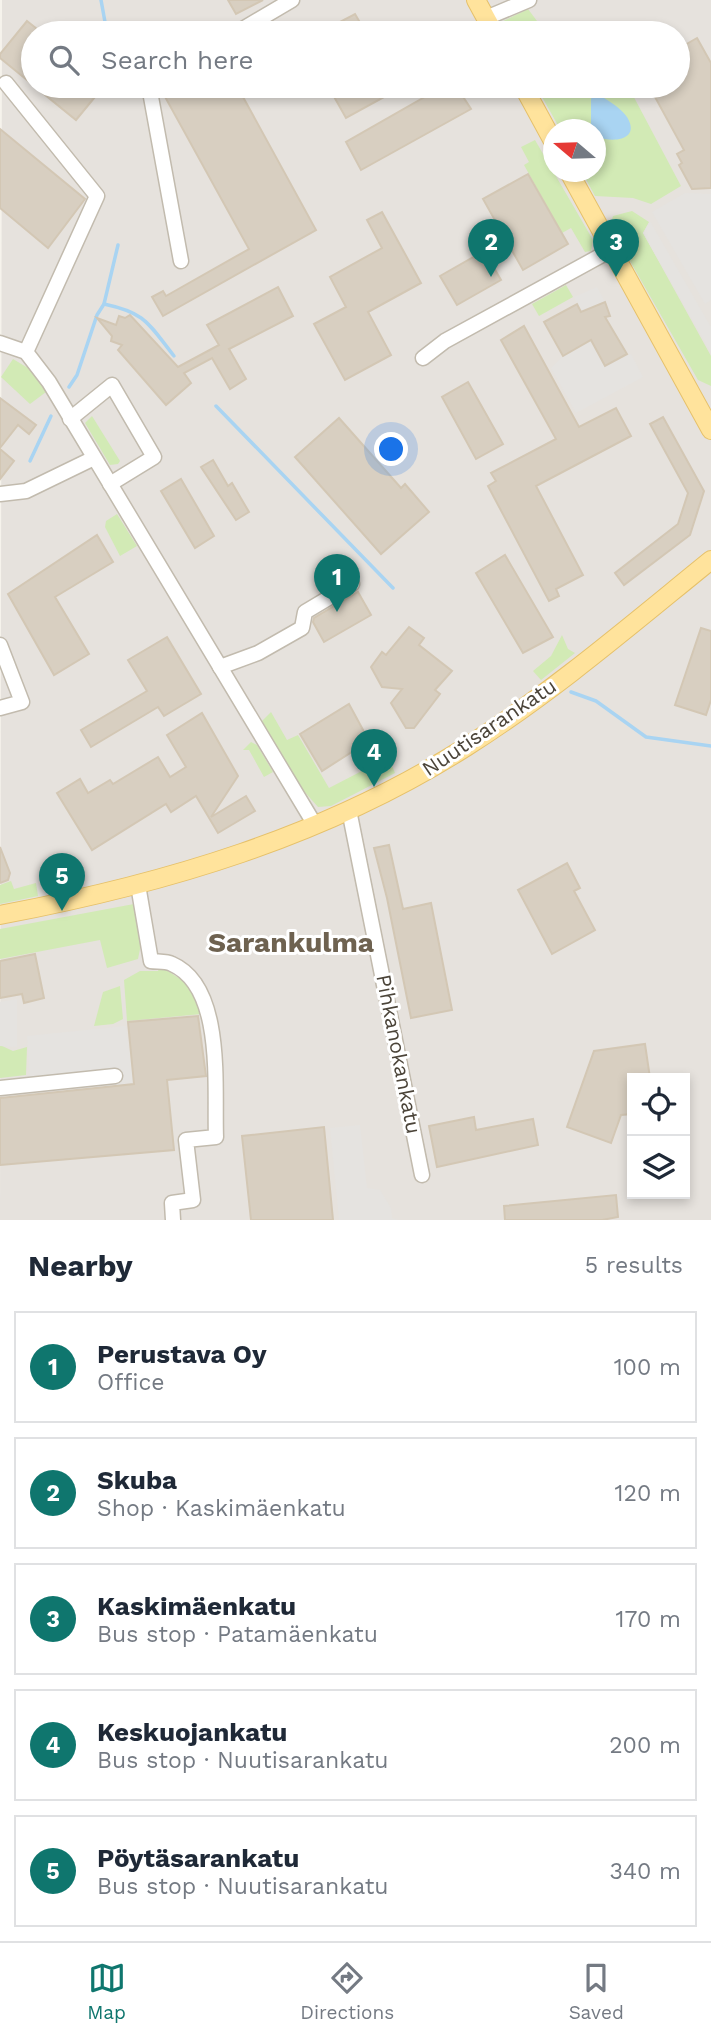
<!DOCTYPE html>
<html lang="en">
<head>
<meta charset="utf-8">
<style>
	:root { --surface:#fff; --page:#f2f2f3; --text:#1f2937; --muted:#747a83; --line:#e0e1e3; --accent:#0f766e }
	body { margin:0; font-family:"Work Sans",sans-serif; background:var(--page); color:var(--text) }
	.controls { position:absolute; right:21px; bottom:21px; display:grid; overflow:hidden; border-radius:0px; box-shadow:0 4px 10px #0003 }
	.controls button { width:63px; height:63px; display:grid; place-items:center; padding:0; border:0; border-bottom:2px solid var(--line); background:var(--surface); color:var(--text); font:35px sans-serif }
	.compass { position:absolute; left:543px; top:119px; width:63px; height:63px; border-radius:50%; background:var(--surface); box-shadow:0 4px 10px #0003; rotate:289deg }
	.you { position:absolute; left:392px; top:450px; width:24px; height:24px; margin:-18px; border:5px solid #fff; border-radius:50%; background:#1a73e8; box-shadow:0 0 0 10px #1a73e833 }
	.badge { display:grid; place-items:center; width:46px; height:46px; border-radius:50%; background:var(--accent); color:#fff; font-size:23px; font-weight:700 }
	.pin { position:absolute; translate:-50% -58px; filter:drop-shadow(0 2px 4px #0008) }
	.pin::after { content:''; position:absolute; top:37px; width:24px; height:21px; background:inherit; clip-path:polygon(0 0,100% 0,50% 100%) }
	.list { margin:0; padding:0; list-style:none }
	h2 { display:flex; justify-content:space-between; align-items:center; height:91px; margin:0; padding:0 28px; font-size:30px }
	h2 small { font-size:23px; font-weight:400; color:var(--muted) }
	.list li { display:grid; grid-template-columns:46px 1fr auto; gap:21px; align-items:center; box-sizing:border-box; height:112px; margin:0 14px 14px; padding:0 14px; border:2px solid var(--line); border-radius:0px }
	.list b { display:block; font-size:26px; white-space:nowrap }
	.list p { margin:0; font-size:23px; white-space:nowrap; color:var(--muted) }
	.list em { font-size:23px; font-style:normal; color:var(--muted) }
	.icon { flex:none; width:38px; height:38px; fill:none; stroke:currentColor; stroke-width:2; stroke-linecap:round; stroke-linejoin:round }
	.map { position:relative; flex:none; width:711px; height:1220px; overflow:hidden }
	.search { position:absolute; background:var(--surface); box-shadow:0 4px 10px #0003; left:21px; right:21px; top:21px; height:77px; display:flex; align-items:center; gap:18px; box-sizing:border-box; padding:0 24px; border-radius:38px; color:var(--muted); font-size:26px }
	.sheet { height:721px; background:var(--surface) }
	nav { display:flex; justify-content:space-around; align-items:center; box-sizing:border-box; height:98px; border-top:2px solid var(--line); background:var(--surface); font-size:19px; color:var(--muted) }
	nav a { display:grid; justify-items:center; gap:4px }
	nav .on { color:var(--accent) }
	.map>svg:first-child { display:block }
</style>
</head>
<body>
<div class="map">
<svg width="711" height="1220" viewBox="0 0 711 1220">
	<rect width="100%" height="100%" fill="#f6f3ec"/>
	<path fill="#e6e2dd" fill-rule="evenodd" d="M 2,0 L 711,0 L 711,1220 L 0,1220 ZM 33,33 L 678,33 L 678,86 L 33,86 ZM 554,130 L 596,130 L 596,172 L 554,172 ZM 632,1078 L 685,1078 L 685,1194 L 632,1194 Z"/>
	<g fill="#d2eab5">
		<path d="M 528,9 L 546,33 L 507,33 L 501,22 Z"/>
		<path d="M 536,86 L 628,86 L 681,186 L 651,204 L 633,198 L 595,196 L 582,172 L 596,172 L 596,130 L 560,129 Z"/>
		<path d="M 535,140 L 593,240 L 591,251 L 585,252 L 571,228 L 562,233 L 524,165 L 529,162 L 521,147 Z"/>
		<path d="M 632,211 L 649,222 L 643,233 L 711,356 L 711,386 L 698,380 L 610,226 L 613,216 Z"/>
		<path d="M 566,285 L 573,297 L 539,316 L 532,304 Z"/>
		<path d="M 13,359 L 33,371 L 46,392 L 30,404 L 1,377 Z"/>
		<path d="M 92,416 L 120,461 L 118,464 L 110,465 L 85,423 Z"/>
		<path d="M 117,514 L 137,546 L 120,556 L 105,527 L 106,521 Z"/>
		<path d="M 562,635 L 568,649 L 575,653 L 541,680 L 533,671 L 551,656 Z"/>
		<path d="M 271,712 L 287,740 L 298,735 L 329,788 L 385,759 L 390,761 L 395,773 L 331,806 L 318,807 L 302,789 L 262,721 Z"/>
		<path d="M 251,742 L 257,745 L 273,772 L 264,777 L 249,750 L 243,750 Z"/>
		<path d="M 11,881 L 14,889 L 36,883 L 38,896 L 0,904 L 0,885 Z"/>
		<path d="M 134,904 L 141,944 L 138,959 L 107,968 L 100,940 L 0,959 L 0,929 Z"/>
		<path d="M 160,966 L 188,984 L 202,1014 L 127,1021 L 124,980 L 140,971 L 158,971 Z"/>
		<path d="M 120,986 L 123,1019 L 113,1024 L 94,1026 L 103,992 Z"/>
		<path d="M 0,1045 L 13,1051 L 27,1047 L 26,1075 L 0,1078 Z"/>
	</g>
	<g fill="#e5e3e0">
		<path d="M 685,193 L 711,194 L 711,300 L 705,304 L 652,212 Z"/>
		<path d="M 650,221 L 711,327 L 711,353 L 643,233 Z"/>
		<path d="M 597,287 L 605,302 L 581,312 L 574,297 Z"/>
		<path d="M 591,341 L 605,366 L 631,354 L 643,377 L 576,413 L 551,368 L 563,356 Z"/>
		<path d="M 17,999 L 17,1047 L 0,1046 L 0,1002 Z"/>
		<path d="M 126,1026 L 134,1084 L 31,1093 L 27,1036 Z"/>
		<path d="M 360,1125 L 367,1188 L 380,1190 L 391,1208 L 392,1218 L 399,1220 L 339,1220 L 330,1128 Z"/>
	</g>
	<path fill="#a9d4f2" d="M 595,93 C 605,98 620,107 627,117 C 641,140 613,143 598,137 L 596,130 L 591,128 L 591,99 Z"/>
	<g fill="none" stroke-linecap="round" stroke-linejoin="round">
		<g stroke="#a9d4f2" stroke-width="3.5">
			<path d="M 101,0 L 107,33"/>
			<path d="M 115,86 L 117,95"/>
			<path d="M 104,304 C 146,313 148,323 174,356"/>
			<path d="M 69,387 L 77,375 L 97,315 L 104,304 L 118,245"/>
			<path d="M 216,406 L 393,588"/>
			<path d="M 30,461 L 51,416"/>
			<path d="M 571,692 L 596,701 L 646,737 L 711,746"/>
		</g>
	</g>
	<g fill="#d8cfc1" stroke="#d3c7b4" stroke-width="2">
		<path d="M 228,0 L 263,0 L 236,14 Z"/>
		<path d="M 355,14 L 366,33 L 319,33 Z"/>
		<path d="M 27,21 L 42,33 L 33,33 L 33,85 L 0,58 L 0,54 Z"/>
		<path d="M 697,38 L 711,63 L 711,188 L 692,189 L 679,165 L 682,163 L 677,154 L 684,150 L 649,86 L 678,86 L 678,49 Z"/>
		<path d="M 34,86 L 104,86 L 76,120 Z"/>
		<path d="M 181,86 L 237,86 L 316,230 L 163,316 L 152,297 L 163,291 L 166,296 L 249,249 L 164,95 Z"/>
		<path d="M 328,86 L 404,86 L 346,118 Z"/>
		<path d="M 444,86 L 456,86 L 471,109 L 361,170 L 346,142 Z"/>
		<path d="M 0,129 L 85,199 L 48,248 L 0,208 Z"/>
		<path d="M 528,174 L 568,244 L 523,270 L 483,199 Z"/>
		<path d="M 382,212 L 421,283 L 368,312 L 391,355 L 345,380 L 314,324 L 346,307 L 330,277 L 382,248 L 367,220 Z"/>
		<path d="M 484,251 L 501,280 L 457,305 L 440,276 Z"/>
		<path d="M 278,287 L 293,316 L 229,349 L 246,379 L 230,389 L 212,358 L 184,373 L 191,383 L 166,405 L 118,350 L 122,345 L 111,341 L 112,336 L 97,318 L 116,325 L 119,316 L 125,318 L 130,315 L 178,367 L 219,345 L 207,325 Z"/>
		<path d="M 605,302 L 610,316 L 605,317 L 627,354 L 605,366 L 591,340 L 563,356 L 544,322 L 577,304 L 581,312 Z"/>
		<path d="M 524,326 L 579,427 L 616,408 L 631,436 L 536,486 L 583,575 L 556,589 L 559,596 L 549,601 L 488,486 L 496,481 L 491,473 L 556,439 L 501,340 Z"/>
		<path d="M 468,382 L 503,444 L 476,459 L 442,397 Z"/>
		<path d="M 0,398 L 36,425 L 29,434 L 18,425 L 0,448 Z"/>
		<path d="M 663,417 L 704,491 L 690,535 L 624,585 L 615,573 L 678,524 L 688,493 L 650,424 Z"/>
		<path d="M 339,418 L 401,488 L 405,484 L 429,512 L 381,554 L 295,457 Z"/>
		<path d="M 0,449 L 14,461 L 0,479 Z"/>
		<path d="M 213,460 L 228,486 L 232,483 L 249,512 L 236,520 L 201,467 Z"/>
		<path d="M 181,479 L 214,536 L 195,548 L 161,491 Z"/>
		<path d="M 97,535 L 113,562 L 55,597 L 89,654 L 54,675 L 8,594 Z"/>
		<path d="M 505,555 L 553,637 L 523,653 L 476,573 Z"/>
		<path d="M 358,592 L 371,615 L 324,642 L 313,622 L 314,618 Z"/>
		<path d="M 409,627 L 424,638 L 419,645 L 452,671 L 435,690 L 440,694 L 414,728 L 406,728 L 391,703 L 402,689 L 382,687 L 371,667 L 382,652 L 386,655 Z"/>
		<path d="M 701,628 L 711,631 L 711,700 L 706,715 L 675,705 Z"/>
		<path d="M 167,637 L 201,694 L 164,716 L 158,707 L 91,747 L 81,730 L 147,691 L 128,660 Z"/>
		<path d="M 349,704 L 369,741 L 322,771 L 300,734 Z"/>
		<path d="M 202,713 L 238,776 L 211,817 L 246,796 L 255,811 L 218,833 L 196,796 L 171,812 L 166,804 L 92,850 L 57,793 L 80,779 L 88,793 L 110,780 L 113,784 L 158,757 L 170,777 L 186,767 L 167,735 Z"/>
		<path d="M 389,845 L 403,909 L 431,903 L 452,1010 L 411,1018 L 387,898 L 374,848 Z"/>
		<path d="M 0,847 L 10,873 L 8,880 L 0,883 Z"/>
		<path d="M 567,863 L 580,888 L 574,891 L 595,930 L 552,954 L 518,890 Z"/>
		<path d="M 35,954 L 44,998 L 24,1003 L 22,994 L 0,998 L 0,961 Z"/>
		<path d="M 198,1016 L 206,1076 L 167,1080 L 174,1150 L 0,1165 L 0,1098 L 134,1084 L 128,1022 Z"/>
		<path d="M 645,1044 L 650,1078 L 632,1078 L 632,1114 L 621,1115 L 611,1143 L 567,1127 L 594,1051 Z"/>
		<path d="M 474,1117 L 476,1130 L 533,1119 L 538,1145 L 437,1167 L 429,1126 Z"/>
		<path d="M 324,1127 L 333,1220 L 251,1220 L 242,1136 Z"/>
		<path d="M 616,1195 L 618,1217 L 602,1220 L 505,1220 L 504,1206 Z"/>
	</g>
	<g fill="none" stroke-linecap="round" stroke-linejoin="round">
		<g stroke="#c2bbae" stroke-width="17">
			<g id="minor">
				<path d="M 486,18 L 529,0"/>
				<path d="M 236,33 L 292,0"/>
				<path d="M 6,83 L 97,196 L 26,352"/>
				<path d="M 149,86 L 181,261"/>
				<path d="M 0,343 L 26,352 L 49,382 L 315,825"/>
				<path d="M 423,358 L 445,341 L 611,250"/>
				<path d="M 70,419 L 112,385 L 154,457 L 110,484"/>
				<path d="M 0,494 L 26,491 L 94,458"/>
				<path d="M 0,645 L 22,702 L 0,708"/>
				<path d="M 220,667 L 258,653 L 302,628 L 305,612 L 352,584"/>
				<path d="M 349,810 L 422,1175"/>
				<path d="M 138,885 L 151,961 C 157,962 166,961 172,964 C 225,987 214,1089 216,1137 L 186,1140 L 193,1200 L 172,1203 L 173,1220"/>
				<path d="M 0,1088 L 115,1076"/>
			</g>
		</g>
		<g stroke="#e6c16a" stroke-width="20">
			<g id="major">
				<path d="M 476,0 L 494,33"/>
				<path d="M 523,86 L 554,143"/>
				<path d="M 569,172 L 711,430"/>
				<path d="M 0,915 C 164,884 324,837 466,747 C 553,692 632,624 711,560"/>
			</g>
		</g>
		<use href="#minor" stroke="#fff" stroke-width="14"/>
		<use href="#major" stroke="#ffe39c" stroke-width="18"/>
	</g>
	<g text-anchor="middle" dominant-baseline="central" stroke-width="6" stroke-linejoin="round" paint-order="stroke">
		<g font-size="21" fill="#4b4439" stroke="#fff">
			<text transform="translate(489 727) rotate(-34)">Nuutisarankatu</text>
			<text transform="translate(399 1054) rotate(79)">Pihkanokankatu</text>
		</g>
		<g font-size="28" font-weight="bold" fill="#6e6250" stroke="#fff">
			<text x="291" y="942">Sarankulma</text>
		</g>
	</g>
</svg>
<div class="controls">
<button><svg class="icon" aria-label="locate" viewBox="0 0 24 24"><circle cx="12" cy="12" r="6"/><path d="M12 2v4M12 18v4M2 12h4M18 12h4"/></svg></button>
<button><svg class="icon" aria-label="layers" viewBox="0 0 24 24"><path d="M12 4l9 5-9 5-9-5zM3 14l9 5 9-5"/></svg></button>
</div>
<svg class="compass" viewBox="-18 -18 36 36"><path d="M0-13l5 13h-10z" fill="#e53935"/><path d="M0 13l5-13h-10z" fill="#747a83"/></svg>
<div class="you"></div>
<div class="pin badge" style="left:337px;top:612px">1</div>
<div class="pin badge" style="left:491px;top:277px">2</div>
<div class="pin badge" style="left:616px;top:277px">3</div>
<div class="pin badge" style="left:374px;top:787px">4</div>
<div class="pin badge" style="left:62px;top:911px">5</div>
<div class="search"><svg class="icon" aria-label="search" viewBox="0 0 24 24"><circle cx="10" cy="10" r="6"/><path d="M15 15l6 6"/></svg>Search here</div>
</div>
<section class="sheet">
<h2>Nearby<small>5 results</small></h2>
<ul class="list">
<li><span class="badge">1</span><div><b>Perustava Oy</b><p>Office</p></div><em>100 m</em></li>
<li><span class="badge">2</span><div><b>Skuba</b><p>Shop · Kaskimäenkatu</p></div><em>120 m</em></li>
<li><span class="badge">3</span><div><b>Kaskimäenkatu</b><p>Bus stop · Patamäenkatu</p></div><em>170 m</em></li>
<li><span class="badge">4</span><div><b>Keskuojankatu</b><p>Bus stop · Nuutisarankatu</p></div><em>200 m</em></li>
<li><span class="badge">5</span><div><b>Pöytäsarankatu</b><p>Bus stop · Nuutisarankatu</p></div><em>340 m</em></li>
</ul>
</section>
<nav>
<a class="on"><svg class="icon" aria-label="map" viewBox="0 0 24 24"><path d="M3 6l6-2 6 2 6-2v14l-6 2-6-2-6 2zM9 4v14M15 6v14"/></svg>Map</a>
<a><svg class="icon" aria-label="directions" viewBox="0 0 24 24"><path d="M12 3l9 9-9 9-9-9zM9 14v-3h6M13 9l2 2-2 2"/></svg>Directions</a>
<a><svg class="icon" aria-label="saved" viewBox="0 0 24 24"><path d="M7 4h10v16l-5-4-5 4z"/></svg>Saved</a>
</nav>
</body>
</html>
